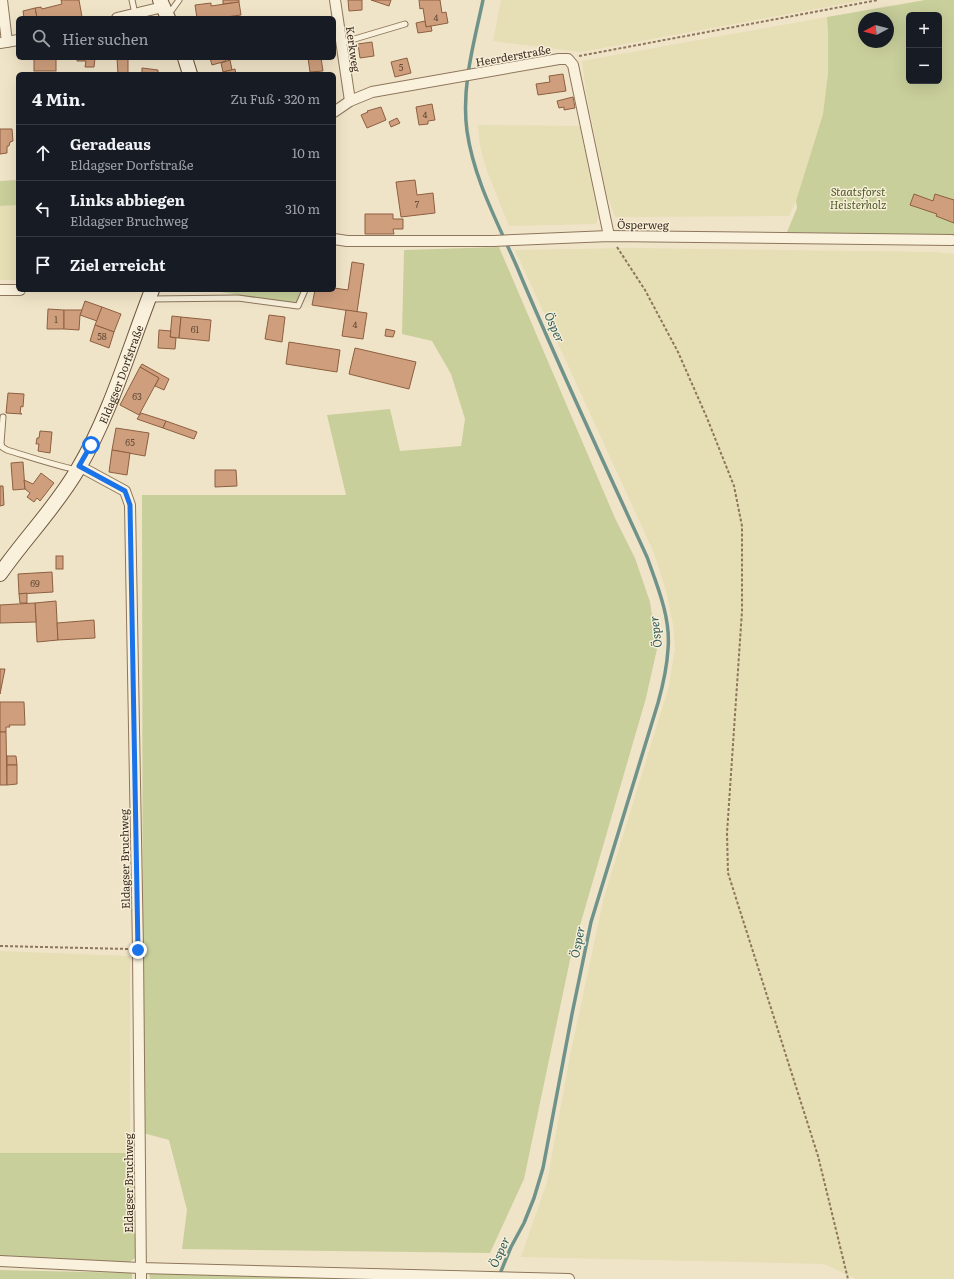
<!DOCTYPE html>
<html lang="de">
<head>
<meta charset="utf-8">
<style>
	:root { --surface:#171b24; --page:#242831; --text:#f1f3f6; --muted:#9ea1a6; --line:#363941 }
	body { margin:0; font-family:Literata,serif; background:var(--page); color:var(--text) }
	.controls { position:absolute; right:12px; top:12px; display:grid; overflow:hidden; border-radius:6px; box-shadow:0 4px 16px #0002 }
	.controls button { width:36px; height:36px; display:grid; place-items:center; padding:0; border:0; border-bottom:1px solid var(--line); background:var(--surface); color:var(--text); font:20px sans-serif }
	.compass { position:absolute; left:858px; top:12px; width:36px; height:36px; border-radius:50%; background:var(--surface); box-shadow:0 4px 16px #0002; rotate:263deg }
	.stop { position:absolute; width:12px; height:12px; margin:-9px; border:3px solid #1a73e8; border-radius:50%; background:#fff }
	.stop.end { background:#1a73e8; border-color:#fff; box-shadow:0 1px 4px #0008 }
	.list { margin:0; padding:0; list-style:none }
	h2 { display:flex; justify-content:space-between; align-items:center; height:52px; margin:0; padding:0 16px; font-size:17px }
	h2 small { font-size:13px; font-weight:400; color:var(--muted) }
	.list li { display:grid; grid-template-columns:26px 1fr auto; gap:12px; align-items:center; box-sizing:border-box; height:56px; padding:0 16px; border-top:1px solid var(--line) }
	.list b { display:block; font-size:15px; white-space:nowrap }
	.list p { margin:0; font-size:13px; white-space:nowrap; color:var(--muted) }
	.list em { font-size:13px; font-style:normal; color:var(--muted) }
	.icon { flex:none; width:22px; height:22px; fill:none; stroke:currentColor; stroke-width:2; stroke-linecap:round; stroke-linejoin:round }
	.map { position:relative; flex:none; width:954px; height:1279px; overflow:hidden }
	.search { position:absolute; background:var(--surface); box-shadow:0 4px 16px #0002; left:16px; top:16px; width:320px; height:44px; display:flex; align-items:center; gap:10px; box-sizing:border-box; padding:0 14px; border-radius:6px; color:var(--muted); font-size:15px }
	.panel { position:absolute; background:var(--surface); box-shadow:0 4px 16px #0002; left:16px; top:72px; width:320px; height:220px; border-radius:6px }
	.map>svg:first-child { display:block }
</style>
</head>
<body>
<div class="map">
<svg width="954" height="1279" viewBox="0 0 954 1279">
	<rect width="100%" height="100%" fill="#f0e4c8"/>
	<g fill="#e6deb5">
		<path d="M 501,0 L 865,0 L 581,52 L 493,41 Z"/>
		<path d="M 827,17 L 828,34 L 828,73 L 823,114 L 796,201 L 789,216 L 615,217 L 607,196 L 586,92 L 582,61 Z"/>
		<path d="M 478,125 L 580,126 L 598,217 L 596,224 L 509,226 L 487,171 L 480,146 Z"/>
		<path d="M 18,205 L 18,280 L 0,280 L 0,206 Z"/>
		<path d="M 629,248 L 935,252 L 954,254 L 954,1279 L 856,1279 L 824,1264 L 521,1257 L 547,1182 L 570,1056 L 604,897 L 669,686 L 675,648 L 673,624 L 666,591 L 654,553 L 515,250 Z"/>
		<path d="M 0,951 L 130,956 L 130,1153 L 0,1153 Z"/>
	</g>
	<g fill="#c9cf9b" fill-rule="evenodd">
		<path d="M 925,0 L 954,0 L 954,236 L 787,232 L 797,208 L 796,201 L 823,114 L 828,73 L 828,34 L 827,17 ZM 909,15 L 939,15 L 939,81 L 909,81 ZM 864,18 L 888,18 L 888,42 L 864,42 Z"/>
		<path d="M 18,180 L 18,205 L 0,206 L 0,181 Z"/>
		<path d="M 499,247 L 615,518 L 635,558 L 650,602 L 657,649 L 646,698 L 570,960 L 524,1179 L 490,1253 L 182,1249 L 187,1210 L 169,1140 L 143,1133 L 142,495 L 346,495 L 327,415 L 390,409 L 400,451 L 461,446 L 465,419 L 451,374 L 432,341 L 402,334 L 404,250 Z"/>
		<path d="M 221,290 L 301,290 L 296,304 L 221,292 Z"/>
		<path d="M 0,1153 L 136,1153 L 135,1258 L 128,1263 L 0,1258 Z"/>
		<path d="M 0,1270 L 132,1273 L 132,1279 L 0,1279 Z"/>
		<path d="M 149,1272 L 366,1279 L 150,1279 Z"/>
	</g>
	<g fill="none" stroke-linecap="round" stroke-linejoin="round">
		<path stroke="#6f938a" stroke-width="3.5" d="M 483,0 C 474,43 461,87 467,131 C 474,180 498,223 517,267 C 558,365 603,461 647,557 C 657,585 671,618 668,649 C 667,667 663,685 658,703 L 591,922 L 572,1014 L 543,1168 L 534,1198 L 524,1223 L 511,1247 L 499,1276"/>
	</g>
	<g fill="#cf9f7d" stroke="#8d5f41">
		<path d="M 61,0 L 79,0 L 82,17 L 77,18 L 37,18 L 35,8 L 41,7 L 42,9 L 62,4 Z"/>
		<path d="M 223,0 L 239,0 L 239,2 L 223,4 Z"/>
		<path d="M 348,0 L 362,0 L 362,10 L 349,11 Z"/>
		<path d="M 371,0 L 391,0 L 389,6 Z"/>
		<path d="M 419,0 L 440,0 L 442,13 L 446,12 L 448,23 L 426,27 L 423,8 L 420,9 Z"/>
		<path d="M 239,2 L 241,15 L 218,18 L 197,18 L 195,5 L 211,3 L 211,6 Z"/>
		<path d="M 35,8 L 37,18 L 24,18 L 23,11 Z"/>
		<path d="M 425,21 L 426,27 L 431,26 L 432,31 L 418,33 L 416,23 Z"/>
		<path d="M 372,42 L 374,56 L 360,58 L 358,44 Z"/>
		<rect x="34" y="58" width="22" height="13"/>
		<path d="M 77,58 L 95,58 L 94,67 L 85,67 L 86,61 L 77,61 Z"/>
		<path d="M 117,58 L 128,58 L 128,74 L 118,74 Z"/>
		<path d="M 210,58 L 225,58 L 226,61 L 212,65 Z"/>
		<path d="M 308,58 L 321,58 L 323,71 L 310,72 Z"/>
		<path d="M 407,58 L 411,73 L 395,77 L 391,62 Z"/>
		<path d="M 230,60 L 232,70 L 223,72 L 221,63 Z"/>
		<path d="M 142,68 L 158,70 L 158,74 L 142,74 Z"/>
		<path d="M 235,69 L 236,74 L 219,74 L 223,73 L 223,72 Z"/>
		<path d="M 563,74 L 566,91 L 538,95 L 536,84 L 550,82 L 549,76 Z"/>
		<path d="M 573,97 L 575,108 L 564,110 L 564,107 L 559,108 L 557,101 Z"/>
		<path d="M 432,104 L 435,120 L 428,121 L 428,124 L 419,125 L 416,107 Z"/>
		<path d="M 381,107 L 386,120 L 367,128 L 361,115 L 368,112 L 367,111 Z"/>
		<path d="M 397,118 L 400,123 L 391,127 L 389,122 Z"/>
		<path d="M 0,129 L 12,129 L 13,141 L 10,142 L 9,146 L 7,146 L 7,153 L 0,154 Z"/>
		<path d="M 415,180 L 417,195 L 433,193 L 435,213 L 401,217 L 396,182 Z"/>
		<path d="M 914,194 L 933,201 L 935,194 L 954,200 L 954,223 L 936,216 L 937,214 L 910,205 Z"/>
		<path d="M 365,214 L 393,214 L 393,219 L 403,219 L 403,229 L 393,229 L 394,234 L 365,234 Z"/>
		<path d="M 352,262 L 364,264 L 357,312 L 312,305 L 315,290 L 334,290 L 334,288 L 348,290 Z"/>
		<path d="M 85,301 L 102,307 L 97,321 L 80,315 Z"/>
		<path d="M 102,307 L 121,314 L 114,332 L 95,325 Z"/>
		<path d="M 48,309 L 64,310 L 64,329 L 47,329 Z"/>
		<path d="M 64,310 L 82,310 L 80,315 L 79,330 L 64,329 Z"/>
		<path d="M 346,310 L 367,313 L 363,339 L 342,336 Z"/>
		<path d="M 269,315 L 285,317 L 282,342 L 265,339 Z"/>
		<path d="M 172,316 L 181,317 L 179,338 L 170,337 Z"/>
		<path d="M 181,317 L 211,320 L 209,341 L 179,338 Z"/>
		<path d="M 95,325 L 114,332 L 109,348 L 90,341 Z"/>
		<path d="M 386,329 L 395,331 L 393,337 L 385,336 Z"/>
		<path d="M 159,330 L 171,331 L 170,337 L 176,338 L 175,349 L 158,348 Z"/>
		<path d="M 289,342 L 340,350 L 337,372 L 286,364 Z"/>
		<path d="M 355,348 L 416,362 L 409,389 L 349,374 Z"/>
		<path d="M 142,364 L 169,379 L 164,390 L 155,386 L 159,378 L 140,367 Z"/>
		<path d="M 140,367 L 159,378 L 139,415 L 120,405 Z"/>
		<path d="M 8,393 L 24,394 L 23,407 L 21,406 L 20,413 L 22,414 L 6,413 Z"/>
		<path d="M 141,413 L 166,421 L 163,428 L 137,419 Z"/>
		<path d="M 166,421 L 197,432 L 194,439 L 163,428 Z"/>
		<path d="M 116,428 L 149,433 L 145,456 L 112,450 Z"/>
		<path d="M 40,431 L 52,432 L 50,453 L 38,451 L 39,444 L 36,444 L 37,438 L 39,438 Z"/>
		<path d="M 112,450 L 130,453 L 127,475 L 109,472 Z"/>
		<path d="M 23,462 L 25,489 L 13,490 L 11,463 Z"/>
		<path d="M 215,470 L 236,470 L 237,486 L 215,487 Z"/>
		<path d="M 41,473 L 54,483 L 40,501 L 37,498 L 34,502 L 27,497 L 30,493 L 25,489 L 24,480 L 33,484 Z"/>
		<path d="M 0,486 L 3,486 L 4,505 L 0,506 Z"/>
		<rect x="56" y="556" width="7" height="13"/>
		<path d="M 52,572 L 53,592 L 19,594 L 18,574 Z"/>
		<path d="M 27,593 L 27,603 L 20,603 L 19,594 Z"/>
		<path d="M 56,601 L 58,640 L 37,642 L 35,603 Z"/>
		<path d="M 35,603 L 36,622 L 0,623 L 0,605 Z"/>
		<path d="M 94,620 L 95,638 L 58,640 L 57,623 Z"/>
		<path d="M 0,669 L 5,669 L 0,694 Z"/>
		<path d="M 0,702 L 24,702 L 25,725 L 9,725 L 10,727 L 6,727 L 6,732 L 0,732 Z"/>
		<path d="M 0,732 L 6,732 L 7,785 L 0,785 Z"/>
		<path d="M 7,756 L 16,756 L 17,765 L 7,765 Z"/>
		<path d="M 7,765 L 17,765 L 17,784 L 7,785 Z"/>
	</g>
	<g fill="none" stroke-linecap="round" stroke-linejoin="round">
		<g stroke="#8d765c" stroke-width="7">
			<g id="lane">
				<path d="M 132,0 L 135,14"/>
				<path d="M 169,14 L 179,0"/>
				<path d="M 341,43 L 405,24"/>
				<path d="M 150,299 L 238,298 L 298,306 L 305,290"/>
				<path d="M 3,417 L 1,443 L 2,447 L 7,450 C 30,457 53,465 77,470"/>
			</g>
		</g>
		<g stroke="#8d765c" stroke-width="12">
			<g id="street">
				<path d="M 2,0 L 7,42"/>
				<path d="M 335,0 L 350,101"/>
				<path d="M 117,18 L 163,7"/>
				<path d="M 0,43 L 18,40"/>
				<path d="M 334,112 L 350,101 L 372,92 L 559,59 L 568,59 L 573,65 L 609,236"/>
				<path d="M 334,239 L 347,241 L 493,241 L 609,236 L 952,240"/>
				<path d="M 0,290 L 20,290"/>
				<path d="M 79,466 L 125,491 L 130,505 L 138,950 L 141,1279"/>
				<path d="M 0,1261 L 140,1268 L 569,1279"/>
			</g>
		</g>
		<g stroke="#6f573f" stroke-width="16">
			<g id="secondary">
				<path d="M 160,0 L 168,18"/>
				<path d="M 185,58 L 190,74"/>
				<path id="s1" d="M 0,574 C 25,538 56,507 78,469 C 110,415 129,349 152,290"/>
			</g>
		</g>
		<g stroke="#8d765c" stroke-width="2" stroke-dasharray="3 2" stroke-linecap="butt">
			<path d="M 579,56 L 878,0"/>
			<path d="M 617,247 L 645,290 L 678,352 L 707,418 L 734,486 L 742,526 L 742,611 L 727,833 L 728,873 L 818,1156 L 848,1279"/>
			<path d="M 0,946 L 129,949"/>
		</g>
		<use href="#lane" stroke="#faf1dc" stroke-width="5"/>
		<use href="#street" stroke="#faf1dc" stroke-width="10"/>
		<use href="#secondary" stroke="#faf1dc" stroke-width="14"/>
	</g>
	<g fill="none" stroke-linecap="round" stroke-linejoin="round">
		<path stroke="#1a73e8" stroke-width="5" d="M 91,445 L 79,466 L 125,491 L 130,505 L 138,950"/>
	</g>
	<g text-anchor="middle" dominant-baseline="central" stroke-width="3" stroke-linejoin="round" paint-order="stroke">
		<g font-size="9" fill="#624a37">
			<text x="436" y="17">4</text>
			<text x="401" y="67">5</text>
			<text x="425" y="114">4</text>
			<text x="417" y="204">7</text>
			<text x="56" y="319">1</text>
			<text x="355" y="324">4</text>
			<text x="195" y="329">61</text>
			<text x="102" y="336">58</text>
			<text x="137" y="396">63</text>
			<text x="130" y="442">65</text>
			<text x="35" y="583">69</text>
		</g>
		<g font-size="11" fill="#3d2e20" stroke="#f7eed8">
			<text transform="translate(354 49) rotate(82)">Kerkweg</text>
			<text transform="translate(513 55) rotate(-10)">Heerderstraße</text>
			<text transform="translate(643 224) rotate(1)">Ösperweg</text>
			<text stroke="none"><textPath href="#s1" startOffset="235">Eldagser Dorfstraße</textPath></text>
			<text transform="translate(124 859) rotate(-91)">Eldagser Bruchweg</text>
			<text transform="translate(128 1183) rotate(-90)">Eldagser Bruchweg</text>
		</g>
		<g font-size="11" font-style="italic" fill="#4d5a26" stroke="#f7eed8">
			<text x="858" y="191">Staatsforst<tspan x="858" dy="13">Heisterholz</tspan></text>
		</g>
		<g font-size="12" font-style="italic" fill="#2f5d5a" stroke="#f7eed8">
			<text transform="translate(555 327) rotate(66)">Ösper</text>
			<text transform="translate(655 632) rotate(-97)">Ösper</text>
			<text transform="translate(577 942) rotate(-79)">Ösper</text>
			<text transform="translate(499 1252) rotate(-65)">Ösper</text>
		</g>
	</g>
</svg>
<div class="controls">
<button>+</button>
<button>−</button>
</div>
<svg class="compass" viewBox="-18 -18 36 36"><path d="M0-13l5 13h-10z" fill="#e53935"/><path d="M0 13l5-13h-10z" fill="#9ea1a6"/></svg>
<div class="stop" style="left:91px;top:445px"></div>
<div class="stop end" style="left:138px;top:950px"></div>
<div class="search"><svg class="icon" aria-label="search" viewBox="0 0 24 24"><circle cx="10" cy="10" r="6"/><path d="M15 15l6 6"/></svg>Hier suchen</div>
<section class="panel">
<h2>4 Min.<small>Zu Fuß · 320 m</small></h2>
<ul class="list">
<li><svg class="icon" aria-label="ahead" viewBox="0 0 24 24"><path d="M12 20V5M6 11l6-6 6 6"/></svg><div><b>Geradeaus</b><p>Eldagser Dorfstraße</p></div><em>10 m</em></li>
<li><svg class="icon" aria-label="left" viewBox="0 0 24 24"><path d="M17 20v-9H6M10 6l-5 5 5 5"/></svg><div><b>Links abbiegen</b><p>Eldagser Bruchweg</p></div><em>310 m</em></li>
<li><svg class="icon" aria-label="arrive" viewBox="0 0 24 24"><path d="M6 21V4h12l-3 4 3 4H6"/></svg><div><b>Ziel erreicht</b></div></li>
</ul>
</section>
</div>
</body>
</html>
